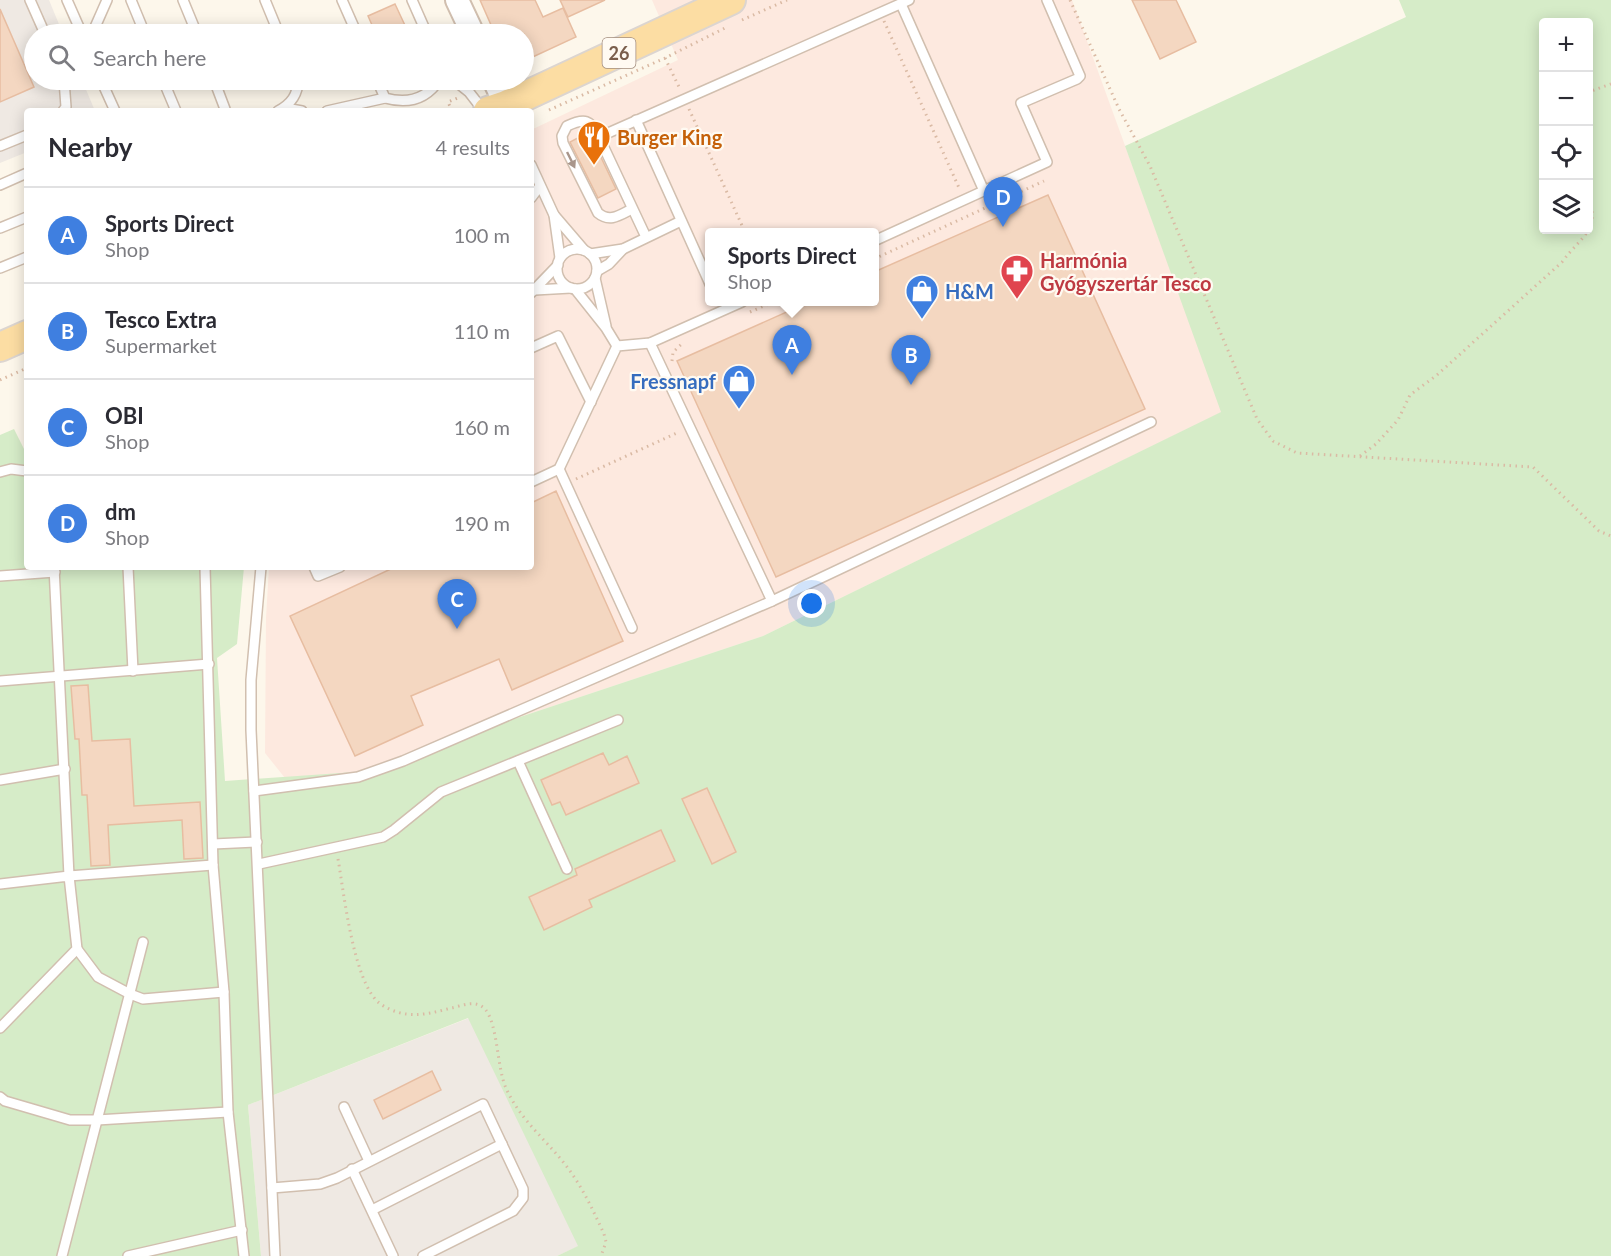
<!DOCTYPE html>
<html lang="en">
<head>
<meta charset="utf-8">
<style>
	:root { --surface:#fff; --page:#f7f7f7; --text:#2b2b33; --muted:#7c7c81; --line:#e1e1e2; --accent:#0b8043 }
	body { margin:0; font-family:Lato,sans-serif; background:var(--page); color:var(--text) }
	.controls { position:absolute; right:18px; top:18px; display:grid; overflow:hidden; border-radius:6px; box-shadow:0 3px 15px #0003 }
	.controls button { width:54px; height:54px; display:grid; place-items:center; padding:0; border:0; border-bottom:2px solid var(--line); background:var(--surface); color:var(--text); font:30px sans-serif }
	.you { position:absolute; left:812px; top:604px; width:21px; height:21px; margin:-15px; border:4px solid #fff; border-radius:50%; background:#1a73e8; box-shadow:0 0 0 9px #1a73e833 }
	.badge { display:grid; place-items:center; width:39px; height:39px; border-radius:50%; background:var(--accent); color:#fff; font-size:20px; font-weight:700 }
	.pin { position:absolute; translate:-50% -50px; filter:drop-shadow(0 2px 3px #0008) }
	.pin::after { content:''; position:absolute; top:32px; width:21px; height:18px; background:inherit; clip-path:polygon(0 0,100% 0,50% 100%) }
	.popup { position:absolute; left:705px; top:228px; width:174px; height:78px; box-sizing:border-box; display:grid; place-content:center; border-radius:6px; background:var(--surface); filter:drop-shadow(0 2px 4px #0005); font-size:20px; white-space:nowrap; color:var(--muted) }
	.popup b { font-size:22px; color:var(--text) }
	.popup::after { content:''; position:absolute; left:50%; top:100%; margin-left:-12px; border:12px solid transparent; border-top-color:var(--surface) }
	.list { margin:0; padding:0; list-style:none }
	h2 { display:flex; justify-content:space-between; align-items:center; height:78px; margin:0; padding:0 24px; font-size:26px }
	h2 small { font-size:20px; font-weight:400; color:var(--muted) }
	.list li { display:grid; grid-template-columns:39px 1fr auto; gap:18px; align-items:center; box-sizing:border-box; height:96px; padding:0 24px; border-top:2px solid var(--line) }
	.list b { display:block; font-size:22px; white-space:nowrap }
	.list p { margin:0; font-size:20px; white-space:nowrap; color:var(--muted) }
	.list em { font-size:20px; font-style:normal; color:var(--muted) }
	.icon { flex:none; width:33px; height:33px; fill:none; stroke:currentColor; stroke-width:2; stroke-linecap:round; stroke-linejoin:round }
	.map { position:relative; flex:none; width:1611px; height:1256px; overflow:hidden }
	.search { position:absolute; background:var(--surface); box-shadow:0 3px 15px #0003; left:24px; top:24px; width:510px; height:66px; display:flex; align-items:center; gap:15px; box-sizing:border-box; padding:0 21px; border-radius:33px; color:var(--muted); font-size:22px }
	.panel { position:absolute; background:var(--surface); box-shadow:0 3px 15px #0003; left:24px; top:108px; width:510px; height:462px; border-radius:6px }
	.map>svg:first-child { display:block }
</style>
</head>
<body>
<div class="map">
<svg width="1611" height="1256" viewBox="0 0 1611 1256">
	<rect width="100%" height="100%" fill="#fdf7eb"/>
	<path fill="#fde9df" fill-rule="evenodd" d="M 652,0 L 1072,0 L 1222,412 L 763,636 L 355,772 L 285,778 L 265,753 L 266,618 L 269,567 L 531,567 L 531,130 L 678,60 ZM 710,232 L 874,232 L 874,302 L 710,302 Z"/>
	<g fill="#efe9e3">
		<path d="M 0,0 L 49,0 L 63,34 L 34,34 L 34,80 L 82,80 L 95,111 L 27,111 L 27,152 L 0,163 Z"/>
		<path d="M 469,1018 L 579,1246 L 557,1256 L 261,1256 L 248,1105 Z"/>
	</g>
	<path fill="#d6ecc8" fill-rule="evenodd" d="M 1399,0 L 1611,0 L 1611,1256 L 557,1256 L 578,1246 L 468,1018 L 248,1105 L 261,1256 L 0,1256 L 0,435 L 14,429 L 27,455 L 27,567 L 244,567 L 237,644 L 217,658 L 225,781 L 355,772 L 763,636 L 1221,412 L 1125,146 L 1406,17 ZM 1544,22 L 1588,22 L 1588,230 L 1544,230 Z"/>
	<g fill="#f4d7c1" stroke="#e7bda1" stroke-width="1.5">
		<path d="M 480,0 L 535,0 L 543,17 L 563,8 L 576,37 L 524,61 L 524,34 L 495,34 Z"/>
		<path d="M 560,0 L 605,0 L 568,17 Z"/>
		<path d="M 1132,0 L 1176,0 L 1196,42 L 1160,59 Z"/>
		<path d="M 395,4 L 409,34 L 376,34 L 368,16 Z"/>
		<path d="M 0,9 L 34,87 L 0,102 Z"/>
		<path d="M 589,132 L 616,189 L 598,198 L 570,142 Z"/>
		<path d="M 1048,195 L 1145,409 L 776,577 L 677,361 L 809,302 L 874,302 L 874,272 Z"/>
		<path d="M 556,491 L 623,641 L 512,690 L 499,659 L 411,696 L 423,725 L 355,756 L 290,616 L 395,567 L 531,567 L 531,503 Z"/>
		<path d="M 88,685 L 92,741 L 130,739 L 134,806 L 200,802 L 203,858 L 184,859 L 182,820 L 108,825 L 110,865 L 91,866 L 87,795 L 82,795 L 79,739 L 75,739 L 71,686 Z"/>
		<path d="M 603,753 L 609,765 L 627,756 L 639,783 L 566,815 L 560,802 L 552,805 L 541,780 Z"/>
		<path d="M 707,788 L 736,852 L 712,864 L 682,799 Z"/>
		<path d="M 661,830 L 675,861 L 589,900 L 592,907 L 544,930 L 529,897 L 577,875 L 575,869 Z"/>
		<path d="M 432,1071 L 441,1090 L 383,1119 L 374,1100 Z"/>
	</g>
	<g fill="none" stroke-linecap="round" stroke-linejoin="round">
		<g stroke="#d1bfaf" stroke-width="12">
			<g id="service">
				<path d="M 30,0 L 45,34"/>
				<path d="M 67,0 L 82,34"/>
				<path d="M 131,0 L 145,34"/>
				<path d="M 183,0 L 197,34"/>
				<path d="M 265,0 L 279,34"/>
				<path d="M 342,0 L 357,34"/>
				<path d="M 412,0 L 427,34"/>
				<path d="M 901,4 L 984,191"/>
				<path d="M 92,34 L 107,0"/>
				<path d="M 101,80 L 115,111"/>
				<path d="M 163,80 L 176,111"/>
				<path d="M 214,80 L 225,109 L 223,111"/>
				<path d="M 377,80 L 385,98 C 407,104 426,100 439,80"/>
				<path d="M 454,80 L 469,92 L 483,110"/>
				<path d="M 63,111 L 66,107 L 64,80"/>
				<path d="M 278,111 C 291,104 298,95 298,80"/>
				<path d="M 283,111 L 291,109 L 302,111"/>
				<path d="M 327,111 L 385,98"/>
				<path d="M 636,120 L 710,284"/>
				<path d="M 599,137 C 591,119 584,118 567,126 L 562,136 L 563,143 L 598,213 C 610,223 620,215 632,209"/>
				<path d="M 0,146 L 27,135"/>
				<path d="M 531,165 L 554,215 L 560,258"/>
				<path d="M 0,185 L 27,173"/>
				<path d="M 531,198 L 540,186"/>
				<path d="M 554,215 L 584,250"/>
				<path d="M 0,228 L 27,217"/>
				<path d="M 646,237 L 599,137 L 909,0"/>
				<path d="M 874,241 L 1047,162 L 1021,103 L 1077,79 L 1080,76 L 1047,0"/>
				<circle cx="577" cy="269" r="20"/>
				<path d="M 590,254 L 623,249 L 681,221"/>
				<path d="M 0,268 L 27,257"/>
				<path d="M 597,271 L 609,264 L 623,249"/>
				<path d="M 595,278 L 606,326"/>
				<path d="M 575,289 L 606,328 L 617,346"/>
				<path d="M 535,290 L 571,288"/>
				<path d="M 531,293 L 558,265"/>
				<path d="M 650,343 L 772,601"/>
				<path d="M 531,348 L 558,336 L 591,402"/>
				<path d="M 559,469 L 632,628"/>
				<path d="M 0,472 L 11,469 L 27,471"/>
				<path d="M 531,482 L 559,469 L 617,346 L 650,343 L 742,302"/>
				<path d="M 54,567 L 69,876 L 213,865"/>
				<path d="M 128,567 L 133,671"/>
				<path d="M 205,567 L 213,865 L 224,992 L 228,1112 L 244,1256"/>
				<path d="M 261,567 L 251,680 L 251,730 L 275,1256"/>
				<path d="M 314,567 L 318,576 L 340,567"/>
				<path d="M 0,576 L 55,572"/>
				<path d="M 0,681 L 209,664"/>
				<path d="M 518,761 L 567,869"/>
				<path d="M 0,780 L 65,769"/>
				<path d="M 254,791 L 358,777 L 403,761 L 772,601 L 1151,422"/>
				<path d="M 213,844 L 257,842"/>
				<path d="M 259,864 L 383,837 L 394,830 L 441,792 L 618,720"/>
				<path d="M 0,884 L 69,876 L 77,949 L 0,1028"/>
				<path d="M 77,949 L 98,977 L 130,994 L 143,999 L 224,992"/>
				<path d="M 0,1097 L 5,1101 L 70,1120 L 97,1120 L 228,1112"/>
				<path d="M 344,1107 L 369,1161"/>
				<path d="M 352,1169 L 393,1256"/>
				<path d="M 272,1188 L 320,1184 L 337,1178 L 483,1104 L 523,1189 L 523,1198 L 513,1211 L 423,1256"/>
				<path d="M 372,1210 L 502,1144"/>
				<path d="M 62,1256 L 143,942"/>
				<path d="M 128,1256 L 242,1230"/>
			</g>
		</g>
		<g stroke="#d1bfaf" stroke-width="26">
			<g id="tertiary">
				<path d="M 457,0 L 473,34"/>
				<path d="M 494,80 L 506,105"/>
			</g>
		</g>
		<g stroke="#dcd5d0" stroke-width="32">
			<g id="primary">
				<path d="M 488,111 L 506,105 L 731,0"/>
				<path d="M 0,347 L 27,335"/>
			</g>
		</g>
		<g stroke="#dabaa4" stroke-width="3" stroke-dasharray="1.5 4.5" stroke-linecap="butt">
			<path d="M 1070,0 L 1119,109 L 1150,166 L 1257,419 L 1273,441 L 1297,453 L 1533,467 L 1599,531 L 1611,536"/>
			<path d="M 742,20 L 787,0"/>
			<path d="M 884,21 L 960,190"/>
			<path d="M 665,58 L 680,89"/>
			<path d="M 1588,94 L 1594,90 L 1611,84"/>
			<path d="M 689,109 L 745,232"/>
			<path d="M 549,110 L 665,58 L 725,28"/>
			<path d="M 452,111 L 448,102 L 460,97"/>
			<path d="M 874,259 L 1044,181"/>
			<path d="M 777,302 L 779,305 L 787,302"/>
			<path d="M 750,312 L 773,302"/>
			<path d="M 672,361 L 673,352 L 684,342"/>
			<path d="M 0,380 L 27,368"/>
			<path d="M 1360,456 L 1376,444 L 1398,420 L 1410,395 L 1437,375 L 1562,262 C 1582,235 1601,231 1588,194"/>
			<path d="M 576,479 L 679,432"/>
			<path d="M 338,859 C 344,893 353,979 378,1002 C 385,1008 397,1013 406,1014 C 422,1016 436,1012 451,1008 C 462,1006 475,999 485,1009 C 498,1024 497,1069 506,1088 C 519,1118 544,1138 564,1163 C 581,1184 593,1210 604,1234 L 606,1242 L 601,1256"/>
		</g>
		<use href="#service" stroke="#fff" stroke-width="9"/>
		<use href="#tertiary" stroke="#fff" stroke-width="22"/>
		<use href="#primary" stroke="#fcdda3" stroke-width="28"/>
	</g>
	<defs><path id="oneway-solid" d="M-6-.8H1V-3.2L6.5 0L1 3.2V.8H-6Z" transform="scale(1.5)"/></defs>
	<use fill="#a9968b" href="#oneway-solid" transform="translate(571 160) rotate(64)"/>
	<defs>
		<g id="restaurant-pin" transform="scale(1.725)"><path d="M0 17L-7.5 6A9.5 9.5 0 1 1 7.5 6Z" fill="#e8710a" stroke="#fffaf2"/><path d="M-5-6h1v4h1v-4h1v4h1v-4h1v5L-1.5 .5V6h-2V.5L-5-1ZM5-6V6H3V1.5H1.5Q1.5-4 5-6Z" fill="#fff"/></g>
		<g id="pharmacy-pin" transform="scale(1.725)"><path d="M0 17L-7.5 6A9.5 9.5 0 1 1 7.5 6Z" fill="#e0444e" stroke="#fffaf2"/><path d="M-2-6h4v4h4v4h-4v4h-4v-4h-4v-4h4Z" fill="#fff"/></g>
		<g id="shop-pin" transform="scale(1.725)"><path d="M0 17L-7.5 6A9.5 9.5 0 1 1 7.5 6Z" fill="#3f7fe0" stroke="#fffaf2"/><path d="M-5-2.5h2.3a2.7 3.5 0 0 1 5.4 0H5L5.5 6h-11ZM-1.5-2.5h3a1.5 2.3 0 0 0-3 0Z" fill="#fff"/></g>
	</defs>
	<g fill-rule="evenodd">
		<use href="#restaurant-pin" x="594" y="137"/>
		<use href="#pharmacy-pin" x="1017" y="271"/>
		<use href="#shop-pin" x="922" y="291"/>
		<use href="#shop-pin" x="739" y="381"/>
	</g>
	<g text-anchor="middle" dominant-baseline="central" stroke-width="4.5" stroke-linejoin="round" paint-order="stroke">
		<rect fill="#fffaf2" stroke="#a28d7e" stroke-width="1.5" x="602.5" y="38" width="33" height="30" rx="4.5"/>
		<g font-size="18" font-weight="bold" fill="#7a5e4c">
			<text x="619" y="53">26</text>
		</g>
		<g font-size="20" font-weight="bold" fill="#c56008" stroke="#fffaf2" text-anchor="start">
			<text x="617" y="137">Burger King</text>
		</g>
		<g font-size="20" font-weight="bold" fill="#be3a42" stroke="#fffaf2" text-anchor="start">
			<text x="1040" y="260">Harmónia<tspan x="1040" dy="23">Gyógyszertár Tesco</tspan></text>
		</g>
		<g font-size="20" font-weight="bold" fill="#366cbe" stroke="#fffaf2" text-anchor="start">
			<text x="945" y="291">H&amp;M</text>
			<text x="716" y="381" text-anchor="end">Fressnapf</text>
		</g>
	</g>
</svg>
<div class="controls">
<button>+</button>
<button>−</button>
<button><svg class="icon" aria-label="locate" viewBox="0 0 24 24"><circle cx="12" cy="12" r="6"/><path d="M12 2v4M12 18v4M2 12h4M18 12h4"/></svg></button>
<button><svg class="icon" aria-label="layers" viewBox="0 0 24 24"><path d="M12 4l9 5-9 5-9-5zM3 14l9 5 9-5"/></svg></button>
</div>
<div class="you"></div>
<div class="pin badge" style="left:792px;top:375px;background:#3f7fe0">A</div>
<div class="popup"><b>Sports Direct</b>Shop</div>
<div class="pin badge" style="left:911px;top:385px;background:#3f7fe0">B</div>
<div class="pin badge" style="left:457px;top:629px;background:#3f7fe0">C</div>
<div class="pin badge" style="left:1003px;top:227px;background:#3f7fe0">D</div>
<div class="search"><svg class="icon" aria-label="search" viewBox="0 0 24 24"><circle cx="10" cy="10" r="6"/><path d="M15 15l6 6"/></svg>Search here</div>
<section class="panel">
<h2>Nearby<small>4 results</small></h2>
<ul class="list">
<li><span class="badge" style="background:#3f7fe0">A</span><div><b>Sports Direct</b><p>Shop</p></div><em>100 m</em></li>
<li><span class="badge" style="background:#3f7fe0">B</span><div><b>Tesco Extra</b><p>Supermarket</p></div><em>110 m</em></li>
<li><span class="badge" style="background:#3f7fe0">C</span><div><b>OBI</b><p>Shop</p></div><em>160 m</em></li>
<li><span class="badge" style="background:#3f7fe0">D</span><div><b>dm</b><p>Shop</p></div><em>190 m</em></li>
</ul>
</section>
</div>
</body>
</html>
